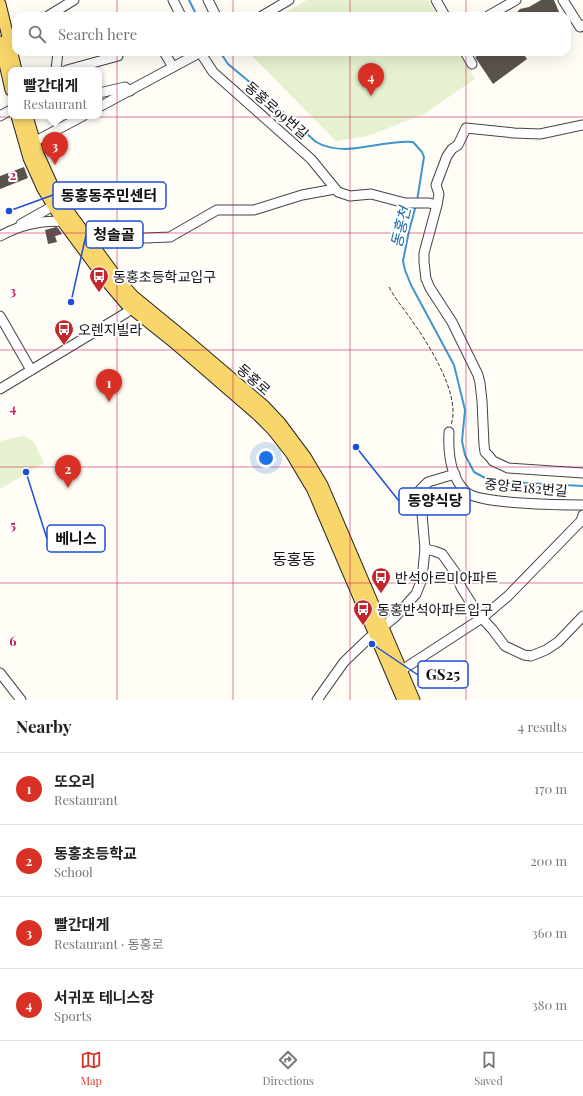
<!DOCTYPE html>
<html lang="en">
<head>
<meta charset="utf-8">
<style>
	:root { --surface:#fff; --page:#f6f6f6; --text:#222; --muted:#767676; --line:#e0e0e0; --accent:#d93025 }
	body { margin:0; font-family:"Playfair Display","Noto Sans KR",serif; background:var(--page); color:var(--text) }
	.you { position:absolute; left:266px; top:458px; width:14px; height:14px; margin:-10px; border:3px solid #fff; border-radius:50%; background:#1a73e8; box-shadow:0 0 0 6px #1a73e833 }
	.badge { display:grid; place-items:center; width:26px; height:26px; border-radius:50%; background:var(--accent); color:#fff; font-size:13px; font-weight:700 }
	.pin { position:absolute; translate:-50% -33px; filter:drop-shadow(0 1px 2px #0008) }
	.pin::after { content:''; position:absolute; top:21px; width:14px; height:12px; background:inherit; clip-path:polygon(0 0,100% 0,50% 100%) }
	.popup { position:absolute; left:8px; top:67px; width:94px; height:52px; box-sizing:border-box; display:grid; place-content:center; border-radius:8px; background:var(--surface); filter:drop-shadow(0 1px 3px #0005); font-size:13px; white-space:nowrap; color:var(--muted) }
	.popup b { font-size:15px; color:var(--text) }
	.popup::after { content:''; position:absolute; left:50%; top:100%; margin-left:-8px; border:8px solid transparent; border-top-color:var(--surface) }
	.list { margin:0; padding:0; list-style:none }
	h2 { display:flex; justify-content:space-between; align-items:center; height:52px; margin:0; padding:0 16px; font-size:17px }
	h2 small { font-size:13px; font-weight:400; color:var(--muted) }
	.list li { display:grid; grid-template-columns:26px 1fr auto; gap:12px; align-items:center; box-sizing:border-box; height:72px; padding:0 16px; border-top:1px solid var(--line) }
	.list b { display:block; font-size:15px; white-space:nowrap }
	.list p { margin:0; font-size:13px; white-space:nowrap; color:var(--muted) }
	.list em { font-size:13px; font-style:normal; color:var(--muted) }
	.icon { flex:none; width:22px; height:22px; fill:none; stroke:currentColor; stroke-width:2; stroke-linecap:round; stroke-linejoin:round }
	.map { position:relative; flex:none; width:583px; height:700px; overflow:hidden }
	.search { position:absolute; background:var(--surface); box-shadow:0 4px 16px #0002; left:12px; right:12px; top:12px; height:44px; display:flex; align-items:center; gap:10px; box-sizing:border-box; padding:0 14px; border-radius:12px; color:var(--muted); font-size:15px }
	.sheet { height:340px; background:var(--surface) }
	nav { display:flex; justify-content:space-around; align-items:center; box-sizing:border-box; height:56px; border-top:1px solid var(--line); background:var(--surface); font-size:11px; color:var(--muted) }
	nav a { display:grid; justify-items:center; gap:2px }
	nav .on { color:var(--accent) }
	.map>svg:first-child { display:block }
</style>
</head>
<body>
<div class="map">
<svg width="583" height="700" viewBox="0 0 583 700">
	<rect width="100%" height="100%" fill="#fffdf5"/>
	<g fill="#e6f2cf">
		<path d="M 307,0 L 428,0 L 437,16 L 279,16 Z"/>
		<path d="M 248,52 L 458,52 L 475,79 L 424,114 L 368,136 L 336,141 Z"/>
		<path d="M 24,436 L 34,442 L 44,463 L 0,489 L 0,442 L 4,440 Z"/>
	</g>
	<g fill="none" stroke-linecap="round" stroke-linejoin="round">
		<g stroke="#3f96cf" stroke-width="2">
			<path d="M 189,0 L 197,16"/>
			<path d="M 220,52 L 228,64 L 252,84 L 316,142 C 346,159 381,139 413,142 L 422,152 L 424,157 L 417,201"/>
			<path d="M 416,205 L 409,231 L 403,261 L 405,270 L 411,285 L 454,365 L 465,410 L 462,441 L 465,455 L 474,472 L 491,481 L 583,486"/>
		</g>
	</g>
	<g fill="#5a524d">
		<path d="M 541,0 L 554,0 L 559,12 L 552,16 L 513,16 L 520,9 L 529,7 Z"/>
		<path d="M 485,52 L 522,52 L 527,59 L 493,84 L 475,57 Z"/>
		<path d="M 24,167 L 28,178 L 0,189 L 0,176 Z"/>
		<path d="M 56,227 L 58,228 L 62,234 L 55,236 L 57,242 L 48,244 L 45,230 Z"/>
	</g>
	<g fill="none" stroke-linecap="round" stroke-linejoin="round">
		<g stroke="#444" stroke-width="11">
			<g id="minor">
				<path d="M 173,0 L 181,16"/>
				<path d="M 208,0 L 216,16"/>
				<path d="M 436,0 L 445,16"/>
				<path d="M 563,0 L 580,27 L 583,25"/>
				<path d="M 48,16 L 74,0"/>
				<path d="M 262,16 L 289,0"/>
				<path d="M 488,16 L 516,0"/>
				<path d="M 3,42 L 16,34"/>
				<path d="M 164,52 L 173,67"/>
				<path d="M 200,52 L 213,72 L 311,159 L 338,192 L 350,196 L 371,194 L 405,203 L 429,203 L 437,205"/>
				<path d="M 465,52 L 472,64"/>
				<path d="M 56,70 L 58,52"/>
				<path d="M 67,70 L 118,56"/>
				<path d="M 99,93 L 125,87 L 130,91"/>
				<path d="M 99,107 L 201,52"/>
				<path d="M 0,116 L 11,110"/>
				<path d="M 583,125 L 540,134 L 514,133 L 466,128 L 458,145 L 452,149 L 447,156 L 436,185 L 439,194 L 437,205 L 424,253 L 424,262 L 426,279 L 430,288 L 452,322 L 478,375 L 480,383 L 482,401 L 484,445 L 485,452 L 489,456 L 493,461 L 508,468 L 583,473"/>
				<path d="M 30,144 L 83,116"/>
				<path d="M 21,224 L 53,206"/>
				<path d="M 0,236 C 18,226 43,219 63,222"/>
				<path d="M 91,242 L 97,240 L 170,237 L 217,210 L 254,210 L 302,195 L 335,189"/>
				<path d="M 0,316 L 31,370"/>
				<path d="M 0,389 L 126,313 L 135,304"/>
				<path d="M 449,432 C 448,452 450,477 466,492 C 478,504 562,505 583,505"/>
				<path d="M 425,549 L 434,551 L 442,554 L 455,572 L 461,587 L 478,614 L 492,629 L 505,646 L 524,655 L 531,656 L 546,650 L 558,642 L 583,616"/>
				<path d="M 405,668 L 482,618 L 508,596 L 581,521 L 583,515"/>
				<path d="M 0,673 L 21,700"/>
				<path d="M 317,700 L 344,662 L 369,638 L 395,617 L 416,594 L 422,579 L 425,549 L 420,490 L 428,482 L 455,474"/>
			</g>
		</g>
		<g stroke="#222" stroke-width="13">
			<g id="major">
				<path d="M 0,4 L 16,70"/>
				<path d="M 0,42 L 11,90"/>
				<path d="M 17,116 L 29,158 L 43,189 L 63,222 L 109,284 L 126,304 L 176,344 L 257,414 L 273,430 L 291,453 L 313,490 L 403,700"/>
				<path d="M 27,116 L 38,154 L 52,185 L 60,200 L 117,278 L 133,296 L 183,337 L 264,406 L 280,423 L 306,458 L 322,485 L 414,700"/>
			</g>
		</g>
		<path stroke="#333" stroke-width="1" stroke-dasharray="4 2" stroke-linecap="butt" d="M 389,287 C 394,297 401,305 408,315 C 426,340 462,394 451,425"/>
		<use href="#minor" stroke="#fff" stroke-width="9"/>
		<use href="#major" stroke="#f9d66b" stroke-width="11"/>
	</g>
	<path fill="none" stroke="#c2185b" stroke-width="1" stroke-opacity="0.55" d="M 117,0 L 117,16M 233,0 L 233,16M 350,0 L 350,16M 466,0 L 466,16M 117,52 L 117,700M 233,52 L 233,700M 350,52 L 350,700M 466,52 L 466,700M 0,117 L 583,117M 0,233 L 583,233M 0,350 L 583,350M 0,467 L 583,467M 0,583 L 583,583"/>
	<defs>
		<g id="bus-pin" transform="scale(1)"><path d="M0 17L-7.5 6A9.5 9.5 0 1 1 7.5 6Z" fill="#c4262e" stroke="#fff"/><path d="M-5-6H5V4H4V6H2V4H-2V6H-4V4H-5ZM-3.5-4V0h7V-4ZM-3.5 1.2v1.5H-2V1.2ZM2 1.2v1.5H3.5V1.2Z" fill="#fff"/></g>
	</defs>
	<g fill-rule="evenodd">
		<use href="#bus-pin" x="99" y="276"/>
		<use href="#bus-pin" x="64" y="329"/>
		<use href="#bus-pin" x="381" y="577"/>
		<use href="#bus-pin" x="363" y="609"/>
	</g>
	<g text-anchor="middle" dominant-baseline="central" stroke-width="4" stroke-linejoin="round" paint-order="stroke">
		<g font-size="14" fill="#111" stroke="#fff">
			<text transform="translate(277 110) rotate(41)">동홍로99번길</text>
			<text transform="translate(254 379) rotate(41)">동홍로</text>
			<text transform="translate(526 487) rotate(5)">중앙로182번길</text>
		</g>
		<g font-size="14" fill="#111" stroke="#fff" text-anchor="start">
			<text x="113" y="276">동홍초등학교입구</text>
			<text x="78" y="329">오렌지빌라</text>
			<text x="395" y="577">반석아르미아파트</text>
			<text x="377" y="609">동홍반석아파트입구</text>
		</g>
		<g font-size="15" font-style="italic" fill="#1768a6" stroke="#fff">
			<text transform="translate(400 227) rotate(-77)">동홍천</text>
		</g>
		<g font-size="16" fill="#111" stroke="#fff">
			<text x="294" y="558">동홍동</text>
		</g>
	</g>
	<g font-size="13" text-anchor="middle" font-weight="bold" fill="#c2185b" stroke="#fff" stroke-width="4" stroke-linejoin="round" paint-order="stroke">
		<text x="13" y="180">2</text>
		<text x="13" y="296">3</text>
		<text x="13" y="413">4</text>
		<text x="13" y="530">5</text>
		<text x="13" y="646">6</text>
	</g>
	<path fill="none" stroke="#1d4ed8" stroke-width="1.5" d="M9 211L53 195M71 302L86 235M356 447L399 501M26 472L47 539M372 644L418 675"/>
	<g fill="#1d4ed8" stroke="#fff" stroke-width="1.5">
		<circle cx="9" cy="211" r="4"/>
		<circle cx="71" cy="302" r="4"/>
		<circle cx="356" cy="447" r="4"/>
		<circle cx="26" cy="472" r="4"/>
		<circle cx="372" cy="644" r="4"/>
	</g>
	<g fill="#fff" stroke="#1d4ed8" stroke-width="1.5">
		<rect x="53" y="182" width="113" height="27" rx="4"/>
		<rect x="86" y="221" width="57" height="27" rx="4"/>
		<rect x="399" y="488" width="71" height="27" rx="4"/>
		<rect x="47" y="525" width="58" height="27" rx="4"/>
		<rect x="418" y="661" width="50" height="27" rx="4"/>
	</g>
	<g font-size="15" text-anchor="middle" font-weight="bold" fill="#111">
		<text x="109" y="201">동홍동주민센터</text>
		<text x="114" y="240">청솔골</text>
		<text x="435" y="506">동양식당</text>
		<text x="76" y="544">베니스</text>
		<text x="443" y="680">GS25</text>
	</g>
</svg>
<div class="you"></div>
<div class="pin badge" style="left:109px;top:402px">1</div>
<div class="pin badge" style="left:68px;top:488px">2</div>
<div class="pin badge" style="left:55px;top:165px">3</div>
<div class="popup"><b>빨간대게</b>Restaurant</div>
<div class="pin badge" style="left:371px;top:96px">4</div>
<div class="search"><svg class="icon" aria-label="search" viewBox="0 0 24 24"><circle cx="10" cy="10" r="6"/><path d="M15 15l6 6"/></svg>Search here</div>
</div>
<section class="sheet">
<h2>Nearby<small>4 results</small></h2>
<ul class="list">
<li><span class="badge">1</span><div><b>또오리</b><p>Restaurant</p></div><em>170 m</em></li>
<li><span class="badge">2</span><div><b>동홍초등학교</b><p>School</p></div><em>200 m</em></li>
<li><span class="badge">3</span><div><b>빨간대게</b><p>Restaurant · 동홍로</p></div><em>360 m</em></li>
<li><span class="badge">4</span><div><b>서귀포 테니스장</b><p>Sports</p></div><em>380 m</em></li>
</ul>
</section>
<nav>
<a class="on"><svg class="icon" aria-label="map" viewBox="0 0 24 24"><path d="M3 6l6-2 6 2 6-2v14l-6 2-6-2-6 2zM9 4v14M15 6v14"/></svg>Map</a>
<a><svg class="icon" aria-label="directions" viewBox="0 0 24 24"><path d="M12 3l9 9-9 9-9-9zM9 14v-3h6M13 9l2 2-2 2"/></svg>Directions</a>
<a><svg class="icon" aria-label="saved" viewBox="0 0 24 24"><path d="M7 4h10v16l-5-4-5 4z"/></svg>Saved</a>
</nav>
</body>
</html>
